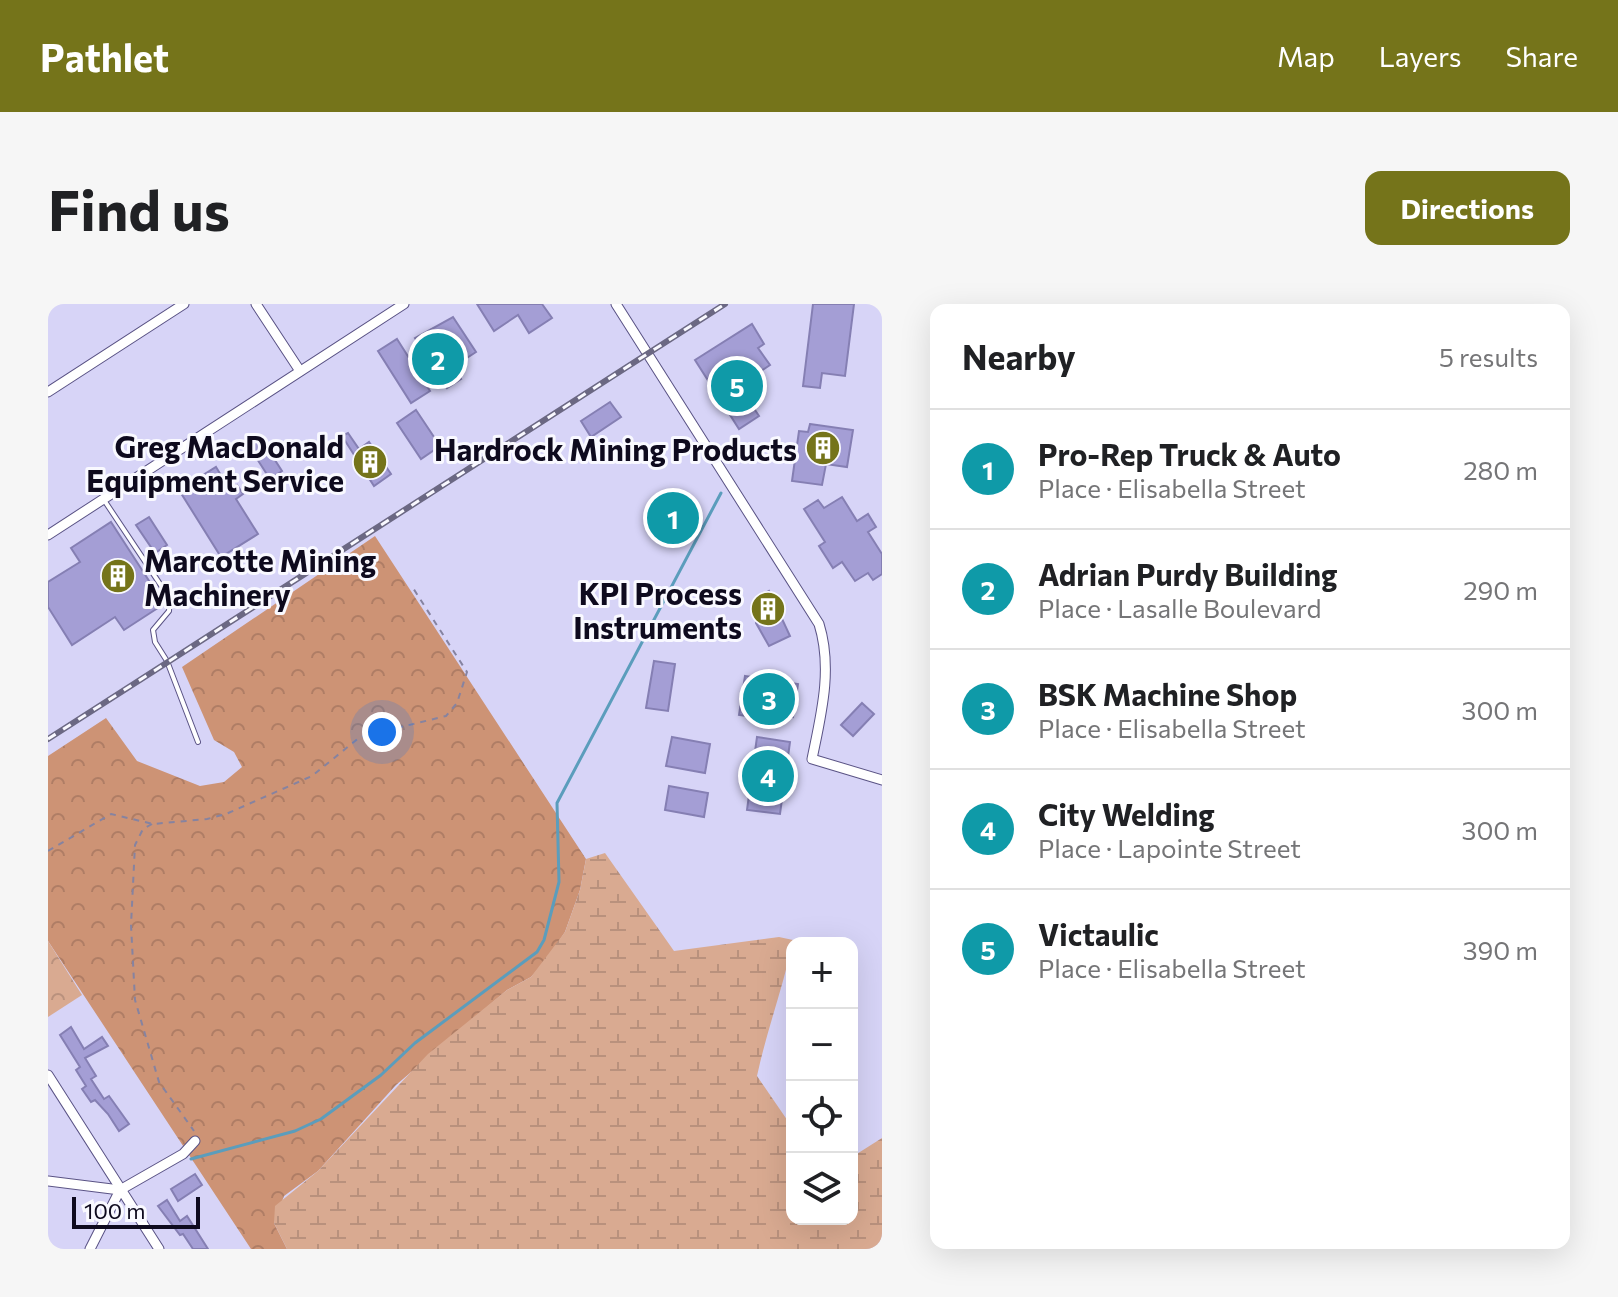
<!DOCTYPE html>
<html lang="en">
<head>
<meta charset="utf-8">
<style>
	:root { --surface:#fff; --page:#f6f6f6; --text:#202124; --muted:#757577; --line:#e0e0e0; --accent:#75741a }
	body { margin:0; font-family:Commissioner,sans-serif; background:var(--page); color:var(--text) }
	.controls { position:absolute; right:24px; bottom:24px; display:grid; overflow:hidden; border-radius:16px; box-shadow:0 8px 32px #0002 }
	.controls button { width:72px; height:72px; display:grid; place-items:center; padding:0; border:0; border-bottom:2px solid var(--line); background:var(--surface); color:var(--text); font:40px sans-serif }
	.scale { position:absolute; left:24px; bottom:20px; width:128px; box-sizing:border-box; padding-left:8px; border:4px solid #0e0a1e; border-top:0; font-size:22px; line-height:28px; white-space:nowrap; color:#0e0a1e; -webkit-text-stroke:6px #f9f9ff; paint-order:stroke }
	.you { position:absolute; left:334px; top:428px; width:28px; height:28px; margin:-20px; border:6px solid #fff; border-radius:50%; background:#1a73e8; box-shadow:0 0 0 12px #1a73e833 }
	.badge { display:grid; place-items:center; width:52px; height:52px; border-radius:50%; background:var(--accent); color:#fff; font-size:26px; font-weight:700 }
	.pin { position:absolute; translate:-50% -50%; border:4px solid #fff; box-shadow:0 2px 8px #0006 }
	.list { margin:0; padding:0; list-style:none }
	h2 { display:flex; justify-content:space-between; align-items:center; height:104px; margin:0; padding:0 32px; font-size:34px }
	h2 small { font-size:26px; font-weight:400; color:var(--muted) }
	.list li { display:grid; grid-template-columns:52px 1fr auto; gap:24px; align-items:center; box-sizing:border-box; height:120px; padding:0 32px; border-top:2px solid var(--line) }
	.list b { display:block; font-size:30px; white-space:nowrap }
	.list p { margin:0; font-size:26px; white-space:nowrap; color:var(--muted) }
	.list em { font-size:26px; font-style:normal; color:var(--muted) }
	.icon { flex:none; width:44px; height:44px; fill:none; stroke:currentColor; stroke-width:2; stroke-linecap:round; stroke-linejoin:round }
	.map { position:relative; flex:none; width:834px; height:945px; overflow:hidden; border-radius:16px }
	header { display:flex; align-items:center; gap:48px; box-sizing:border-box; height:112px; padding:0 40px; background:var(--accent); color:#fff }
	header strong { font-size:38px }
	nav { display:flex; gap:44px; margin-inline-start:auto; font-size:28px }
	.intro { display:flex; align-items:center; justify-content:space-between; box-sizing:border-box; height:192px; padding:0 48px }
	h1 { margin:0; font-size:56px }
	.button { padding:20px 36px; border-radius:16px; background:var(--accent); color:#fff; font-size:28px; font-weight:700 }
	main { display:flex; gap:48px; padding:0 48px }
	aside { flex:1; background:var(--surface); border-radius:16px; box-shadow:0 8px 32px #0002 }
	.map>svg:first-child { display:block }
</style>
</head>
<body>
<header>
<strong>Pathlet</strong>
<nav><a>Map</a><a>Layers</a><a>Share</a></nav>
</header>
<div class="intro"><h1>Find us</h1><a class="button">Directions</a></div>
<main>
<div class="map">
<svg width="834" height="945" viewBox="0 0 834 945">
	<defs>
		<pattern id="forest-crowns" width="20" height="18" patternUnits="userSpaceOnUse" patternTransform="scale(2)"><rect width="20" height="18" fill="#cd9375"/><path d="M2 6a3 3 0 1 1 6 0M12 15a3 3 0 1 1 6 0" fill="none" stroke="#af7d65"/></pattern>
		<pattern id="wetland-marsh" width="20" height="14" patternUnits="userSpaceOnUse" patternTransform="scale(2)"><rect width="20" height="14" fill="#d9aa91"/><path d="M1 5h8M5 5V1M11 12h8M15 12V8" fill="none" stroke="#b9917d"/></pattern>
		<pattern id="park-crowns" width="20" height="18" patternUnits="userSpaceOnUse" patternTransform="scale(2)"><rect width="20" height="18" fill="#d9aa91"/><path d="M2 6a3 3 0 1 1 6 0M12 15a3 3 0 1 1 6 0" fill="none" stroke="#b9917d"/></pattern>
	</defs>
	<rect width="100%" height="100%" fill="#d7d4f7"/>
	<path fill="url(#forest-crowns)" d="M 327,232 L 538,555 L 532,586 L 517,628 L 499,655 L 483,673 L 459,686 L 348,781 L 270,867 L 236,892 L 226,919 L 239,945 L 203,945 L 0,637 L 0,452 L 58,414 L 89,457 L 152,482 L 176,478 L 194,463 L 186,448 L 166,436 L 134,363 Z"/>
	<path fill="url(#wetland-marsh)" d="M 557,549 L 626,647 L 731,633 L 745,636 C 736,681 719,725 709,772 L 744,823 L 744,915 L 804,915 L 804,853 L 834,834 L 834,945 L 239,945 L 226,919 L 227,902 L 270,867 L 380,750 L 459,686 L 483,673 L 517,628 L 532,586 L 538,555 Z"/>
	<path fill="url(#park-crowns)" d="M 0,637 L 34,691 L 0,713 Z"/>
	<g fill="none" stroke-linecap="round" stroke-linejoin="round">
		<path stroke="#5b9dbc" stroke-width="3" d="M 143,855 L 247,827 L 273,815 L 333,771 L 367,739 L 489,648 L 496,636 L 511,578 L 509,499 L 673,189"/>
	</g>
	<g fill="#a49ed5" stroke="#857fb3" stroke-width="2">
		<path d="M 429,0 L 494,0 L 504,14 L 481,29 L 470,11 L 446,27 Z"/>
		<path d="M 765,0 L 806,0 L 797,72 L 774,69 L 772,84 L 755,82 Z"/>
		<path d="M 405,13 L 428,48 L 405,63 L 413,75 L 399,84 L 367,34 Z"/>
		<path d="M 704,20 L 716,40 L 710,44 L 722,61 L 707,71 L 717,86 L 701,97 L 711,112 L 691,125 L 647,56 Z"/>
		<path d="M 349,35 L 382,87 L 363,99 L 330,47 Z"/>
		<path d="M 562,98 L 573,113 L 543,133 L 533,117 Z"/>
		<path d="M 368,106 L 392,142 L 373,155 L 349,119 Z"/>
		<path d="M 762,120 L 805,126 L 799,163 L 778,160 L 774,181 L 744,177 L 751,127 L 760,128 Z"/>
		<path d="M 300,129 L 311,145 L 321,138 L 343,170 L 326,182 L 294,132 Z"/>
		<path d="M 212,133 L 234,167 L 222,175 L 200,141 Z"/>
		<path d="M 168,163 L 182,186 L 189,181 L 195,190 L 188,195 L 210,230 L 173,253 L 131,186 Z"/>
		<path d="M 794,193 L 809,217 L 820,210 L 828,223 L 820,228 L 834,250 L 834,270 L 825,276 L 820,269 L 807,277 L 794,258 L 785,264 L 771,242 L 777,238 L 756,205 L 770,196 L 776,204 Z"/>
		<path d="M 631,195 L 645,214 L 619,232 L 605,213 Z"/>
		<path d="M 101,213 L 119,241 L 107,249 L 88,221 Z"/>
		<path d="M 63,218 L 116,300 L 76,326 L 67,313 L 24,341 L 0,303 L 0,278 L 32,258 L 23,244 Z"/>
		<path d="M 721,287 L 742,332 L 721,342 L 708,319 L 714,291 Z"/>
		<path d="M 606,357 L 627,360 L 620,407 L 598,404 Z"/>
		<path d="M 697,372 L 750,380 L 745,413 L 726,410 L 726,416 L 691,411 Z"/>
		<path d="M 814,399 L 826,410 L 805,432 L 793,421 Z"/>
		<path d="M 624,433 L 662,440 L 657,469 L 618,462 Z"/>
		<path d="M 709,433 L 742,438 L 732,510 L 699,506 Z"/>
		<path d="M 621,482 L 660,489 L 656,513 L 617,506 Z"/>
		<path d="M 23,723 L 36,745 L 54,733 L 60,742 L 37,754 L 48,772 L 43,775 L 56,795 L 61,792 L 81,820 L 71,827 L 60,810 L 47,796 L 43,798 L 34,785 L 38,782 L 28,766 L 32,763 L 12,731 Z"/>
		<path d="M 147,870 L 154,881 L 130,897 L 123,885 Z"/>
		<path d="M 119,896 L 132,917 L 139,912 L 160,945 L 145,945 L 135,930 L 132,931 L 110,902 Z"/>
	</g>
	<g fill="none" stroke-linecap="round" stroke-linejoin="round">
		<g stroke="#5a5385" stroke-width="6">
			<path id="service" d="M 56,196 L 122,295 L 121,307 L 105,326 L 107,338 L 119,357 L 150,438"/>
		</g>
		<g stroke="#5a5385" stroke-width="11">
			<g id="minor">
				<path d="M 208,0 L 252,67"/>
				<path d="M 568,0 L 771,320 C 785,365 773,411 764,455 L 834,476"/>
				<path d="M 0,88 L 136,0"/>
				<path d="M 0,231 L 356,0"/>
				<path d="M 0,771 L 111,945"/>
				<path d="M 0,877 L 72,886 L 135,850 L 147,837"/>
				<path d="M 42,945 L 72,886"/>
			</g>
		</g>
		<g stroke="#8683a0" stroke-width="2" stroke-dasharray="6 6" stroke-linecap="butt">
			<path d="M 104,520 L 95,525 L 87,541 L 83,621 L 87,696 L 111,778 L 146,827"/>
			<path d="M 0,547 L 63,510 L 105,520 L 159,515 L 178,510 L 264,472 L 312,433 L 398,412 L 409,399 L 419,368 L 365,284"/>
		</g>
		<use href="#service" stroke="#fff" stroke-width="4"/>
		<use href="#minor" stroke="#fff" stroke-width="9"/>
		<g stroke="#6b6883" stroke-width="6">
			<path id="rail" d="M 0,435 L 677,0"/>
		</g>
		<use href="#rail" stroke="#f9f9ff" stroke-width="3" stroke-dasharray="9" stroke-linecap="butt"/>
	</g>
	<defs>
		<g id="building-disc" transform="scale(1.8)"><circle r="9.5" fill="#75741a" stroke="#f9f9ff"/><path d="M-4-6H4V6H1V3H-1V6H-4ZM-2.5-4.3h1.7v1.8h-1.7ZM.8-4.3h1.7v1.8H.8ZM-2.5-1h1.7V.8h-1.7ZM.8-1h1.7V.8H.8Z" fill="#fff"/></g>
	</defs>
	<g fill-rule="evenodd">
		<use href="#building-disc" x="775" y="144"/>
		<use href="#building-disc" x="322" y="158"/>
		<use href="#building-disc" x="70" y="272"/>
		<use href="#building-disc" x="720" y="305"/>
	</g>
	<g text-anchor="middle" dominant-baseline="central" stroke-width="6" stroke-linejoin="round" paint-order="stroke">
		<g font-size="30" font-weight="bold" fill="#0e0a1e" stroke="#f9f9ff" text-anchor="end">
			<text x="296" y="141">Greg MacDonald<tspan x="296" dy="34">Equipment Service</tspan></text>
			<text x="749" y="144">Hardrock Mining Products</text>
			<text x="96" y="255" text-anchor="start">Marcotte Mining<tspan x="96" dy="34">Machinery</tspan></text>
			<text x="694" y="288">KPI Process<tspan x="694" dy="34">Instruments</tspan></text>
		</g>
	</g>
</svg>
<div class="controls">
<button>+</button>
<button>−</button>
<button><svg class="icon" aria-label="locate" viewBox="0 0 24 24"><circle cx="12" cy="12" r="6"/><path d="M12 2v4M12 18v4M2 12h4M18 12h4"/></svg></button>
<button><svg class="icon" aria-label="layers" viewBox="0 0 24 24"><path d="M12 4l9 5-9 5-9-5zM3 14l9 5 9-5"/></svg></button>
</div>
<div class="scale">100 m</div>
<div class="you"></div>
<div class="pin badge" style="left:625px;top:214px;background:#0f9aa8">1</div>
<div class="pin badge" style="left:390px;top:55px;background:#0f9aa8">2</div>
<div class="pin badge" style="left:721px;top:395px;background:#0f9aa8">3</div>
<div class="pin badge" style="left:720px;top:472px;background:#0f9aa8">4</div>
<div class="pin badge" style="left:689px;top:82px;background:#0f9aa8">5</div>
</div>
<aside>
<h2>Nearby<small>5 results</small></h2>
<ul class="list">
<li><span class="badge" style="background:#0f9aa8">1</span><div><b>Pro-Rep Truck &amp; Auto</b><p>Place · Elisabella Street</p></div><em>280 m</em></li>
<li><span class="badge" style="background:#0f9aa8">2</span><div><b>Adrian Purdy Building</b><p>Place · Lasalle Boulevard</p></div><em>290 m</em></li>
<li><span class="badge" style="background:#0f9aa8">3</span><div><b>BSK Machine Shop</b><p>Place · Elisabella Street</p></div><em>300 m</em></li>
<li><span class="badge" style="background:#0f9aa8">4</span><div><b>City Welding</b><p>Place · Lapointe Street</p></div><em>300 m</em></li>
<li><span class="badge" style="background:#0f9aa8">5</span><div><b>Victaulic</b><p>Place · Elisabella Street</p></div><em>390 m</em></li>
</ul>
</aside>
</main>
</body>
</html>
